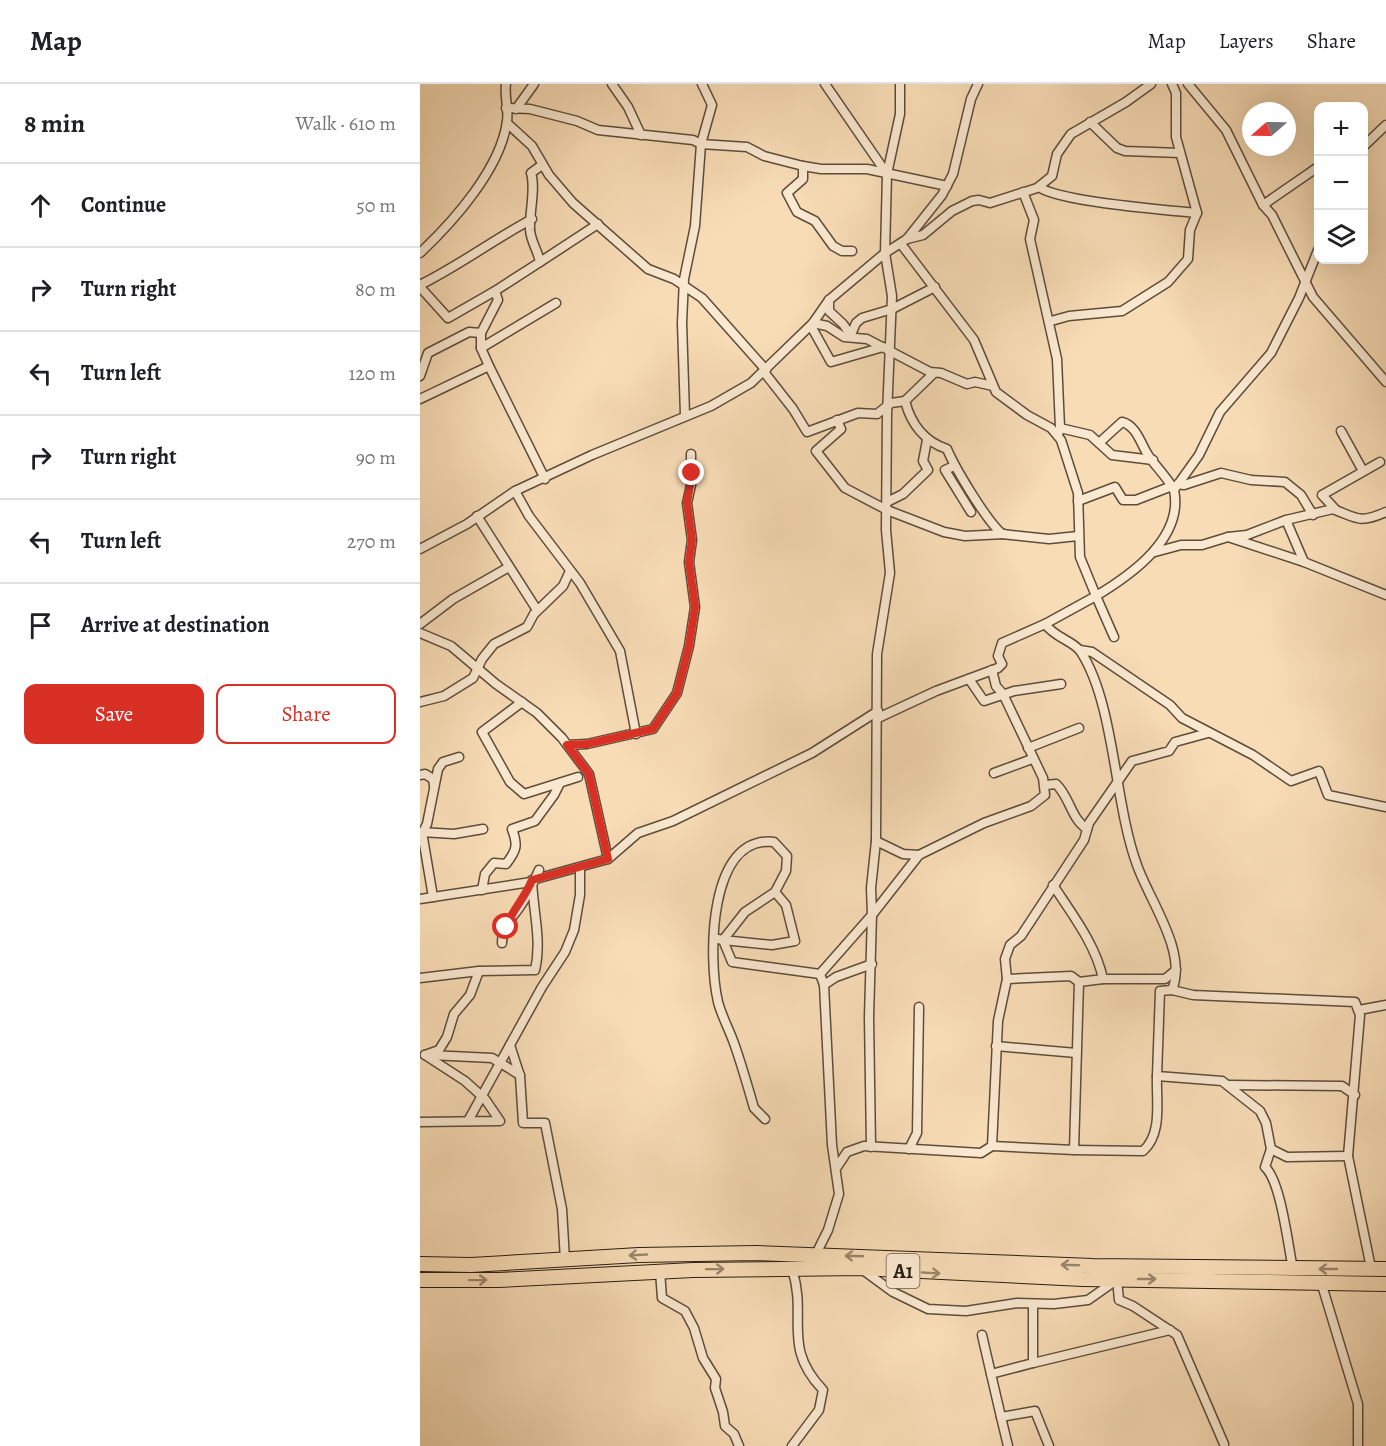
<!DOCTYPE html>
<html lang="en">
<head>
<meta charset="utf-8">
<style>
	:root { --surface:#fff; --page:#f6f6f6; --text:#202124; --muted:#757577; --line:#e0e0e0; --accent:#d93025 }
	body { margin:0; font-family:Alegreya,serif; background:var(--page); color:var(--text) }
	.controls { position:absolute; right:18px; top:18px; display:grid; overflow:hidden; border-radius:12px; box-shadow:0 6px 24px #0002 }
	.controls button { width:54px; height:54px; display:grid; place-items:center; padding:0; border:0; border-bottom:2px solid var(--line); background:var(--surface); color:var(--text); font:30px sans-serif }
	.compass { position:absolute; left:822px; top:18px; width:54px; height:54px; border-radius:50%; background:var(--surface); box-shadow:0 6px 24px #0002; rotate:250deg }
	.stop { position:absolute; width:18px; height:18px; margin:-14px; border:4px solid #d93025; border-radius:50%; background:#fff }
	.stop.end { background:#d93025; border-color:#fff; box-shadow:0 2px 6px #0008 }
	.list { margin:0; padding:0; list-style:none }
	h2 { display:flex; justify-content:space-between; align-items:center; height:78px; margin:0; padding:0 24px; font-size:26px }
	h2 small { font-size:20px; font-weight:400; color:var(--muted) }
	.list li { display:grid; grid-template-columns:39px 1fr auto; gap:18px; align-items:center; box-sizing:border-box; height:84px; padding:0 24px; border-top:2px solid var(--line) }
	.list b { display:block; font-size:22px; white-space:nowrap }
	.list em { font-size:20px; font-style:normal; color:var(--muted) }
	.actions { display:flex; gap:12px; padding:18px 24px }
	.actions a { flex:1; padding:14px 0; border:2px solid var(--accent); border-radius:12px; text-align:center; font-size:21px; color:var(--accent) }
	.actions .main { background:var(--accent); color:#fff }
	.icon { flex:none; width:33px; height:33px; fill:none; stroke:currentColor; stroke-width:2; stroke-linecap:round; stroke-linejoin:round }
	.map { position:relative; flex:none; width:966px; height:1362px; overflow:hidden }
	header { display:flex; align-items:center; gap:36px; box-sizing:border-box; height:84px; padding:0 30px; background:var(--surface); border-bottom:2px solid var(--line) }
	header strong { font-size:28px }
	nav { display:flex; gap:33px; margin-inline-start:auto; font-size:21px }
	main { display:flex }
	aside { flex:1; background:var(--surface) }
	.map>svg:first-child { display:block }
</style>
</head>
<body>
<header>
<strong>Map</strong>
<nav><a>Map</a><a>Layers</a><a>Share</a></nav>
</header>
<main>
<aside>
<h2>8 min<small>Walk · 610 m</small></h2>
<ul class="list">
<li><svg class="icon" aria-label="ahead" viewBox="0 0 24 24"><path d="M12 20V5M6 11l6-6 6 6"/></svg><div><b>Continue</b></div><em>50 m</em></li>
<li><svg class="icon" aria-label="right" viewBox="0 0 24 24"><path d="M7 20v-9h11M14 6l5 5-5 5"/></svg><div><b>Turn right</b></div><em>80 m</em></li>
<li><svg class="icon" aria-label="left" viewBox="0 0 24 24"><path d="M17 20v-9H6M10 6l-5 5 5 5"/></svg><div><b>Turn left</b></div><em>120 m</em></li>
<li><svg class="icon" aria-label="right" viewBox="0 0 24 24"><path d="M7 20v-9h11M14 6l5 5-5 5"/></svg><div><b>Turn right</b></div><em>90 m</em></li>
<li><svg class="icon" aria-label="left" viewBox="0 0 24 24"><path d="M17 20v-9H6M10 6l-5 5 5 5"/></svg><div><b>Turn left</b></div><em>270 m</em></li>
<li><svg class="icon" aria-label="arrive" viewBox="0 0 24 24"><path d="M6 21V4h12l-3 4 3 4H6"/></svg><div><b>Arrive at destination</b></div></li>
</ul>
<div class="actions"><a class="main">Save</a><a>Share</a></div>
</aside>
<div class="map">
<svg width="966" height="1362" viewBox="0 0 966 1362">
	<rect width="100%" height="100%" fill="#f8dcb6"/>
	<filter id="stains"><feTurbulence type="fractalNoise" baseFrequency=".00333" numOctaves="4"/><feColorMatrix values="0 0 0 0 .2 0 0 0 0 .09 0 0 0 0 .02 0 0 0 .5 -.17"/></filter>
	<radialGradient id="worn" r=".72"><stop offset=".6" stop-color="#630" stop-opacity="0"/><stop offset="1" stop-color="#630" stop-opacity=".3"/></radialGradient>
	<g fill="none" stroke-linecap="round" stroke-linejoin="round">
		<g stroke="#5c4d3b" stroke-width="11">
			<g id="minor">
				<path d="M 192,0 L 208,23 L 221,51"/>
				<path d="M 405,0 L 467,90"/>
				<path d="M 768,0 L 806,46 L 843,121 L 852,131 L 893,213 L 966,298"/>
				<path d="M 86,24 L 110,25 L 157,37 L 178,46 L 273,56 L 281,60 L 327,63 L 344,72 L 383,82 L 401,85 L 447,85 L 527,102"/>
				<path d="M 96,25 L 114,0"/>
				<path d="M 670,38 L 697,64 L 705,67 L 760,69"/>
				<path d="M 87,39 L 112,62 L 129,91 L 153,119 L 228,185 L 254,195 L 282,214 L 346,286"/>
				<path d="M 944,62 L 966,41"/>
				<path d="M 383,82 L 383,95 L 367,109 L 377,128 L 395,137 L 413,162 L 422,167 L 432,167"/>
				<path d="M 619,103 C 640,118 746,126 777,129"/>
				<path d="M 603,108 L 614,136 L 610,155 L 637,275 L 640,344 L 638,351"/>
				<path d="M 843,121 L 898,83"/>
				<path d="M 487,155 L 503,151 L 532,127 L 552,117 L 559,116 L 570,119 L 617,104 L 632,92 L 637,70 L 651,50 L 706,18 L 731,0"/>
				<path d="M 481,160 L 554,256 L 576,308 L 607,331 L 631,344 L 641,356 L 658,409 L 660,473 L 676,512 L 625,540 C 635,554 654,557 661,568 C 695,621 694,719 717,781 C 729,816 768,868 752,906 L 740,907 L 737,992 L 802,997 L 840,1027 L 846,1039 L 851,1065 L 845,1083 C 861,1097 868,1162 873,1185"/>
				<path d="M 0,169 C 34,137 81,84 87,37 C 89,25 84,12 86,0"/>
				<path d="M 120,178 L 178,140"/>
				<path d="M 0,201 C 40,181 73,156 112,135"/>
				<path d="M 0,203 L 28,234 L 75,207"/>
				<path d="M 409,216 L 409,227 L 423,240 L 430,250"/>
				<path d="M 631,237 L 649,232 L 702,227 L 748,198 L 768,175 L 770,146 L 777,129 L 756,53 L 756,9 L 752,0"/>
				<path d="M 393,239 L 407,242 L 424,253 L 447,255 L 510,288 L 521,289 L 547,300 L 555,298 L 573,302"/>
				<path d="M 391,242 L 411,278 L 463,263"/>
				<path d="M 430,253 L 436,239 L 442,234 L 472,225 L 515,203"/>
				<path d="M 61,264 L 61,249 L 78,216 L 75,207 L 120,178 C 118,167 111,158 110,146 C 109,129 116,105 111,89 L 122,81"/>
				<path d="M 69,282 L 61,264 L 136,219"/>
				<path d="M 344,288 L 373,325 L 387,348 L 438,329 L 457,330 L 471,319 L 485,317 C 491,340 505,358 527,365 C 535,384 566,436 582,450 L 629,455 L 658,452"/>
				<path d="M 0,292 L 8,269 L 49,248 L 61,249"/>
				<path d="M 0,315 L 69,282 L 125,395"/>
				<path d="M 485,317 L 514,289"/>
				<path d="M 265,331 L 262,239 L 264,195 L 275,142 L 281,60 L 292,21 L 282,0"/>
				<path d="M 417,336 L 421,345 L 396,367 L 425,404 L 467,426 L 524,448 L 545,452 L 584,450"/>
				<path d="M 640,344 L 670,351 L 692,371 L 733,376"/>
				<path d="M 921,347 L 943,387"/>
				<path d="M 679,359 L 702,338 C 716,341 721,360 728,371 C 736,383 747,393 754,406"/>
				<path d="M 534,382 L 525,386 L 551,428"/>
				<path d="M 758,400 L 764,401 L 801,389 L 831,396 L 865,398 L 881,411 L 893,431"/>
				<path d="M 95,407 L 109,432 L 160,499 L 200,567 L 216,650"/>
				<path d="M 658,417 L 695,403 L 703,416 L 716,416 L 752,402"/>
				<path d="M 467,418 L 483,410 L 508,386 L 503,377 L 507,356"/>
				<path d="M 916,426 L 902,411 L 960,378"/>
				<path d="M 57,432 L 117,526"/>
				<path d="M 866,436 L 884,478"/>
				<path d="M 808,453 L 884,478 L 966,511"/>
				<path d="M 0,465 L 47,440 L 95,407 L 172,371 L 291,322 L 331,299 L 393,239 L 409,216 L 465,169 L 487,155 L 522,111 L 533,90 L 551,15 L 558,0"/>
				<path d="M 735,468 L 761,461 L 782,461 L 808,453 L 827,451 L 866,436 L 913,425 C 937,434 939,440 966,428"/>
				<path d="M 0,540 L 33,515 L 89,483"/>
				<path d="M 0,549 L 31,562 L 76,600 L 117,629 L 142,654 L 169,690 L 188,775 L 112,796 C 113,827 122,856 115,886 L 59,887 L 0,894"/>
				<path d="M 694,553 L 676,512 C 711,491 764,454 754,406 L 779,371 L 800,328 L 851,269 L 879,214 L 898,166"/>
				<path d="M 660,566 L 672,568 L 750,621 L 762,634 L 833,671 L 871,697 L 899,687 L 908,711 L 966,723"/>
				<path d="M 549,595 L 564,617 L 594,607 L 641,600"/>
				<path d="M 0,618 L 24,612 L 53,594 L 62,575 L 74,560 L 107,543 L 114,530 L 143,502 L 150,487"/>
				<path d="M 102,618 L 62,648 L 90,698 L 104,710 L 158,693"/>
				<path d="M 458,634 L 516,607 L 578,584 L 582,580 L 578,572 L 582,559 L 625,540"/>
				<path d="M 147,661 L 167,660 L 233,645 L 257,609 L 269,562 L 275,523 L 269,478 L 272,456 L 267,419 L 271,401 L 271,370"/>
				<path d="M 608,664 L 659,644"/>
				<path d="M 574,689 L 612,675"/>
				<path d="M 0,691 L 5,690 L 13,695 L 14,702"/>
				<path d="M 626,701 L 636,700 C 650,713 651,735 667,745"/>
				<path d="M 1,748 L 34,750 L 63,745"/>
				<path d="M 2,748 L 13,813"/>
				<path d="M 3,748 L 7,740 L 18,685 L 23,678 L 39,673"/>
				<path d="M 456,757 L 483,770 L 499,771"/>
				<path d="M 188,775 L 218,749 L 253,737 L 392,669 L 458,627"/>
				<path d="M 62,806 L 65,790 L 74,779 L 86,780 C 97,766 98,761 92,745 L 115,737 L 134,711 L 140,699"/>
				<path d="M 0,815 L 111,798"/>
				<path d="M 298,855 L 303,856 L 312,878 L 400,890"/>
				<path d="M 82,859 C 82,841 92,835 101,821 C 108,811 114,797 119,786"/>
				<path d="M 587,895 L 651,892 L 659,898"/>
				<path d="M 683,895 L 745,895 L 756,886"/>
				<path d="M 404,901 L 416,893 L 452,880"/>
				<path d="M 752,906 L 773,911 L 935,918 L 940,931 L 928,1072 L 951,1184"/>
				<path d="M 939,926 L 966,921"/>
				<path d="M 90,961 L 100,992 L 103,1039 L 125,1039 L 142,1125 L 145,1176"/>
				<path d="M 576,962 L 656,969"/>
				<path d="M 5,971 L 19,966 L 27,953 L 34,930 L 50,911 L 59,887"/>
				<path d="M 10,971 L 72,974 L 100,991"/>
				<path d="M 809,1001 L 922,1002 L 935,1011"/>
				<path d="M 345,1035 L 334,1024 C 328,1003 322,982 315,962 C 310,947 302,933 298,918 C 288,875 288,750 354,758 L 367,772 L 366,787 L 355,808 L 366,821 L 375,857 L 352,861 L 303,856 L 325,828 L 355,808"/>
				<path d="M 48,1037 L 122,903 L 145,868 L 154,846 L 160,811 L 160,784"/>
				<path d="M 0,1038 L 80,1037 L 65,1015 L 45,997 L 5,971"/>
				<path d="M 572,1062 L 654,1066 L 659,898 L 683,895 C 676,861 652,830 633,801"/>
				<path d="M 451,1063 L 449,933 L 452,831 L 499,771 L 564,739 L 611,722 L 625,711 L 623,694 L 583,610 L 576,602 L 572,586"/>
				<path d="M 489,1065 L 497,1049 L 499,923"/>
				<path d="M 851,1065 L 867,1073 L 928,1072"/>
				<path d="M 654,1066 L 723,1067 C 743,1049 736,1017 737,992"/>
				<path d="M 417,1083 L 427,1068 L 444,1062 L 561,1069 L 572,1062 L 578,937 L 587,895 L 585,875 L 590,861 L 601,852 L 664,756 L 669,739 L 712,677 L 749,667 L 755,658 L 788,649"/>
				<path d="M 394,1174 L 408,1146 L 419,1110 L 412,1061 L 404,901 L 400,890 L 452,831 L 451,804 L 456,757 L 457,570 L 470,489 L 466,446 L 467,331 L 472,212 L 465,169 L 467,90 L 480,30 L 480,0"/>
				<path d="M 372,1185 C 388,1234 361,1262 403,1306 L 399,1326 L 372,1362"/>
				<path d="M 443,1186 L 473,1208 L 508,1225 L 546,1227 L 597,1219 L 634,1220 L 668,1216 L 695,1197"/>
				<path d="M 240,1187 L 242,1214 L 265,1227 L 274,1244 L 283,1274 L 296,1295 L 295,1304 L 303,1328 L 305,1342 L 314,1350 L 319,1362"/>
				<path d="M 697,1195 L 699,1216 L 713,1222 L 757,1251 L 804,1360"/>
				<path d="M 901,1198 L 938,1320 L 938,1362"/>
				<path d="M 613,1220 L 613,1279 L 571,1290 L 581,1333 L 615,1327 L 629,1362"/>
				<path d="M 562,1251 L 571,1290"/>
				<path d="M 613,1279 L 750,1246"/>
				<path d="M 581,1333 L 588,1362"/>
			</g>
		</g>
		<g stroke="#281d12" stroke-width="16">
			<g id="trunk">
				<path d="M 0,1180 L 51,1181 L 219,1171 L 335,1169 L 673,1182 L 966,1185"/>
				<path d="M 0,1196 L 78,1196 L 273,1186 L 440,1184 L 663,1195 L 966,1200"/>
			</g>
		</g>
		<use href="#minor" stroke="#fae8d0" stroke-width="8"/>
		<use href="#trunk" stroke="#f8dcb6" stroke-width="14"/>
	</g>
	<defs><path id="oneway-shaft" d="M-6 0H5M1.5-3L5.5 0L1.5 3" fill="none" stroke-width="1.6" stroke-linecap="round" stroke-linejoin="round" transform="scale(1.5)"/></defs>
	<g stroke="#9a866c">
		<use href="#oneway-shaft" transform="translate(218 1171) rotate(177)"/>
		<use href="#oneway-shaft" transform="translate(434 1172) rotate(-178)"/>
		<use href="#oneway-shaft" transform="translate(650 1181) rotate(-178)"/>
		<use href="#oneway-shaft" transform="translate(295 1185) rotate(-1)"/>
		<use href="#oneway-shaft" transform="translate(908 1185) rotate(180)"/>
		<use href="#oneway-shaft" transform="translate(511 1189) rotate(3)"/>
		<use href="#oneway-shaft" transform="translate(727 1195)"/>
		<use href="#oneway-shaft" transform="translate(58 1196) rotate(-1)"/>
	</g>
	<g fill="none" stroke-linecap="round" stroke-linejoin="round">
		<path stroke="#d93025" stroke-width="8" d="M 86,843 C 92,826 105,814 112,796 L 188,775 L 169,690 L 147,661 L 167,660 L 233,645 L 257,609 L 269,562 L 275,523 L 269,478 L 272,456 L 267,419 L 272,389"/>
	</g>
	<g text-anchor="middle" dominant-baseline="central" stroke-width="6" stroke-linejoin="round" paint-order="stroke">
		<rect fill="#fae8d0" stroke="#675a4b" stroke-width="1.5" x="466.5" y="1170" width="33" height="34" rx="4.5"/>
		<g font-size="20" font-weight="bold" fill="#281d12">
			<text x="483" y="1187">A1</text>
		</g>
	</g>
	<rect width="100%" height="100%" filter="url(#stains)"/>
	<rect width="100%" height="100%" fill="url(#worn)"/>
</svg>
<div class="controls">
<button>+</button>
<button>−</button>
<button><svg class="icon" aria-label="layers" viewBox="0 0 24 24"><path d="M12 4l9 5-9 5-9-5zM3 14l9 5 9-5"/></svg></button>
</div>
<svg class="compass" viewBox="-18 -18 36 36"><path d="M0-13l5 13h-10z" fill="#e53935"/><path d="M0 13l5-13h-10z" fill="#757577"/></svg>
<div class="stop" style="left:86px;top:843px"></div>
<div class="stop end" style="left:272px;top:389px"></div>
</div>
</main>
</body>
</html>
